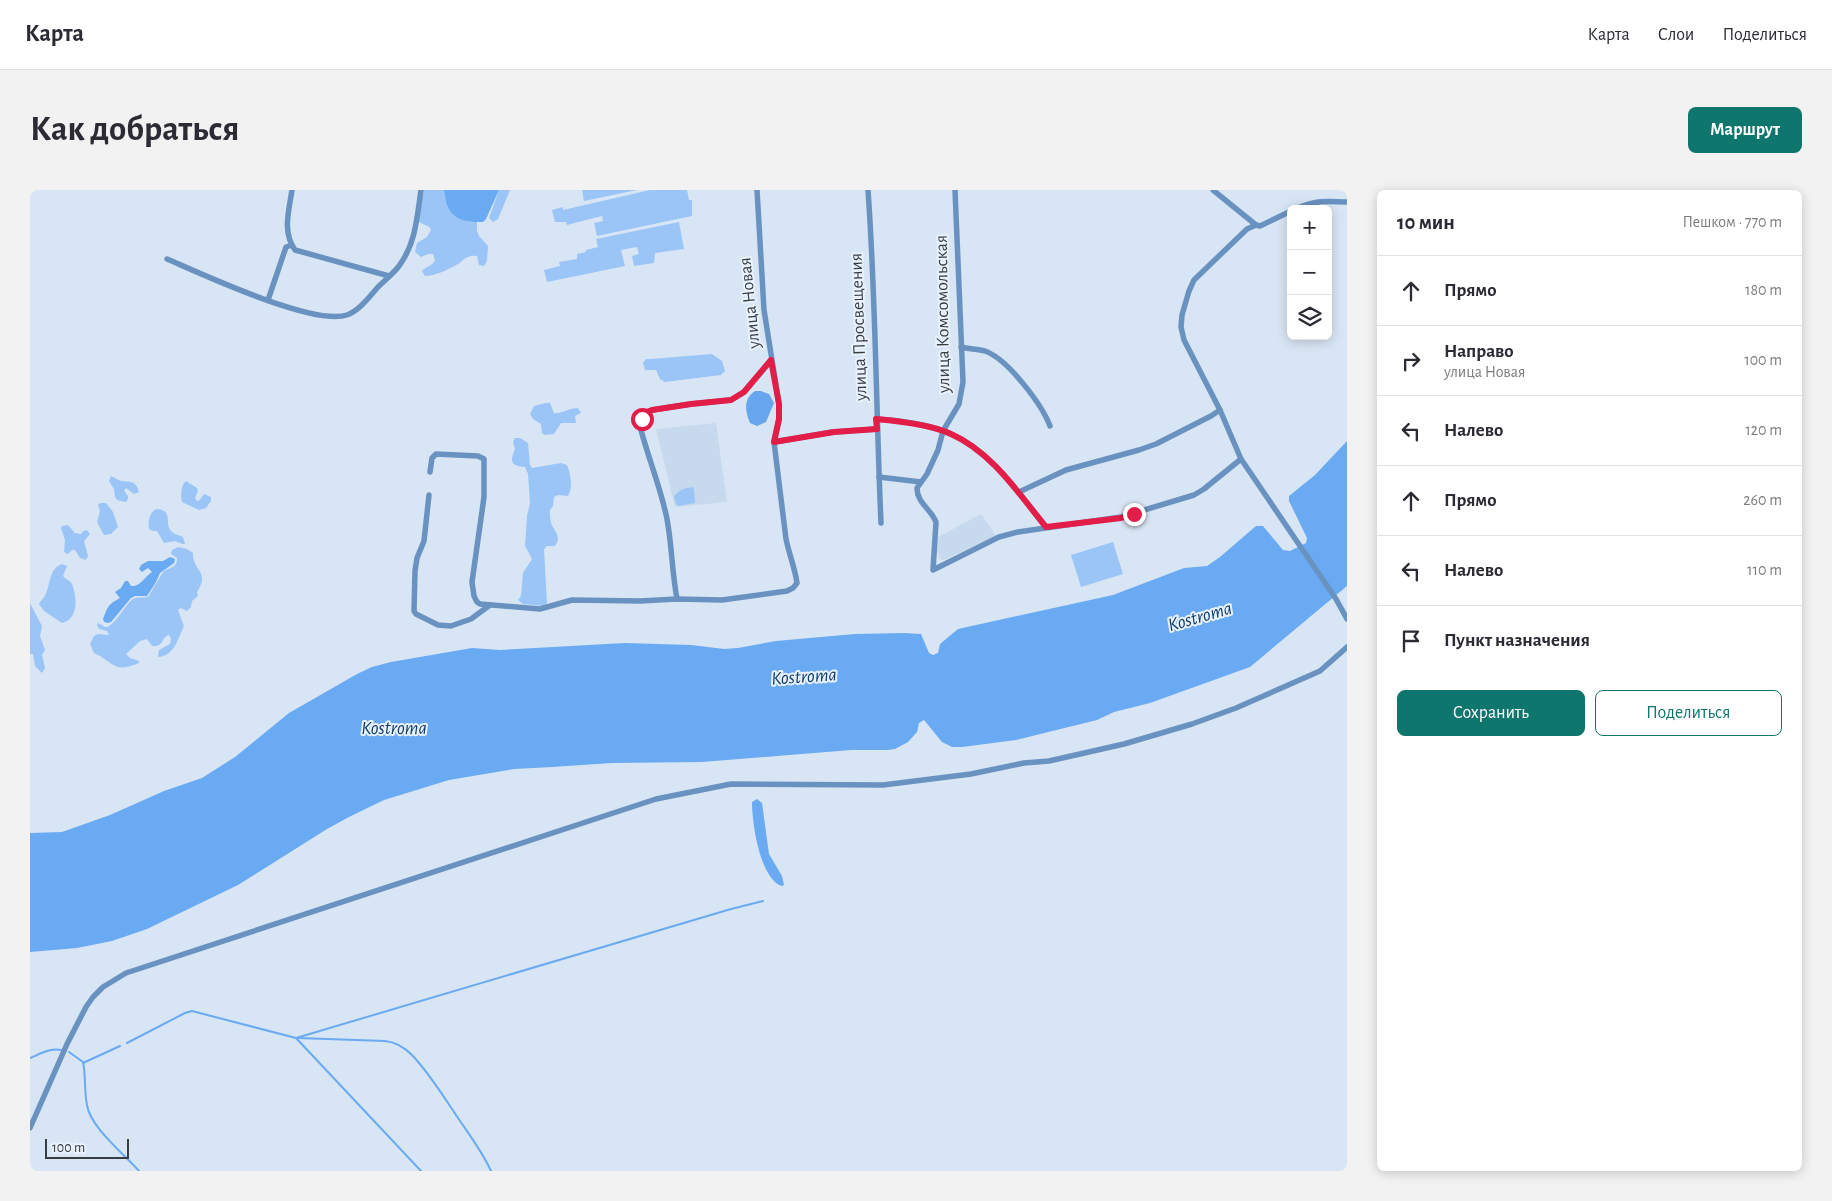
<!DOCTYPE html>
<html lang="ru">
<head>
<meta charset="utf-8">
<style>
	:root { --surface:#fff; --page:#f2f2f3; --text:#2b2b33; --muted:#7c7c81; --line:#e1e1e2; --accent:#0f766e }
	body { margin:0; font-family:"Alegreya Sans",sans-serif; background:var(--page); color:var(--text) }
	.controls { position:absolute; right:15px; top:15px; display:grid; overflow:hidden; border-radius:8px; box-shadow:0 2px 12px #0003 }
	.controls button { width:45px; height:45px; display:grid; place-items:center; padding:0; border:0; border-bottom:1px solid var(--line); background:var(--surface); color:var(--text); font:25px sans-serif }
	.scale { position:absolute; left:15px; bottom:12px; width:84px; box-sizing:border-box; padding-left:5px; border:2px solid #383d42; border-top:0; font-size:14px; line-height:18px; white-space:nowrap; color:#383d42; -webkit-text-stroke:4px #e8f2fe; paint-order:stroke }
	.stop { position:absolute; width:15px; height:15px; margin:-11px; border:4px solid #e11d48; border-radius:50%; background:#fff }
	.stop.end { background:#e11d48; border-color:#fff; box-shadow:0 1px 5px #0008 }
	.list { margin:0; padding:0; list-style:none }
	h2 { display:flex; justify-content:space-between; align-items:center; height:65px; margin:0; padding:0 20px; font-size:21px }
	h2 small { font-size:16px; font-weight:400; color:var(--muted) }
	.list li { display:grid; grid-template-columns:32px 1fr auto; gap:15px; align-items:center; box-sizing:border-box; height:70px; padding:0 20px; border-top:1px solid var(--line) }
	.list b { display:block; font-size:19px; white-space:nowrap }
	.list p { margin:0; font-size:16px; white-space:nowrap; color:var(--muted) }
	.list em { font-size:16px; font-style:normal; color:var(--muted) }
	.actions { display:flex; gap:10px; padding:15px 20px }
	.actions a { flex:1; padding:11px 0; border:1px solid var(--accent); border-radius:8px; text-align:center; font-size:18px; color:var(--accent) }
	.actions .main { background:var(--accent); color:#fff }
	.icon { flex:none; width:28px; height:28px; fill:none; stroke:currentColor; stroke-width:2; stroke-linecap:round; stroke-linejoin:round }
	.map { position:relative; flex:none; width:1317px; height:981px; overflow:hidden; border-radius:8px }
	header { display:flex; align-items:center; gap:30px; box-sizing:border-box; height:70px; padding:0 25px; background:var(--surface); border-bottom:1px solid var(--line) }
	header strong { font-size:24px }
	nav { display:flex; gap:28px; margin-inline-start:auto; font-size:18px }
	.intro { display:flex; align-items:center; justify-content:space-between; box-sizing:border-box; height:120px; padding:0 30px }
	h1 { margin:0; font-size:35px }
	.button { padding:12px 22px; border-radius:8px; background:var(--accent); color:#fff; font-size:18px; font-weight:700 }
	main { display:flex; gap:30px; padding:0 30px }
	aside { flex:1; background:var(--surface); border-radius:8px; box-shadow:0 2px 12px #0003 }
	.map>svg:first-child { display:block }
</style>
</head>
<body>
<header>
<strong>Карта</strong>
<nav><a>Карта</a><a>Слои</a><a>Поделиться</a></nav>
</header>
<div class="intro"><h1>Как добраться</h1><a class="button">Маршрут</a></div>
<main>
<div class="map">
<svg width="1317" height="981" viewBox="0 0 1317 981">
	<rect width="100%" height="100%" fill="#d8e5f4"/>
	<g fill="#c7d9ed">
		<path d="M 686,233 L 697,312 L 645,317 L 626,239 Z"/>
		<path d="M 951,324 L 966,346 L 914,370 L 910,369 L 907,361 L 908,347 Z"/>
	</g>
	<g fill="#9bc5f6">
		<path d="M 394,0 L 414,0 L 415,10 L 439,32 L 447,32 L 447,41 L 449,46 L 458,56 L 457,71 L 454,76 L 449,75 L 447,66 C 436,64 434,71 426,75 C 418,80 404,86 395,86 L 392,81 C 396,76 403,76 405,70 L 403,64 L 398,64 L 391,67 L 385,62 L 387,53 L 397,47 L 401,40 C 399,34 392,36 388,30 Z"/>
		<path d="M 469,0 L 480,0 L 468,29 L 463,32 L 459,28 Z"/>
		<path d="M 552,0 L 607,0 L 554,11 Z"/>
		<path d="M 620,0 L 657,0 L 659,10 L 662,10 L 662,26 L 567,46 L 564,33 L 573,31 L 572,26 L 537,35 L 536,32 L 525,32 L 522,20 L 533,17 L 533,20 Z"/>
		<path d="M 649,32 L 654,59 L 625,63 L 624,73 L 604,76 L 602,66 L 609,64 L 607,57 L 591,60 L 595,76 L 517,92 L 514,80 L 530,76 L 529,72 L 547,69 L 547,64 L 556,62 L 556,60 L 568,57 L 566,49 Z"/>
		<path d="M 682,164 L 692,171 L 695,181 L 691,185 L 635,192 L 630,189 L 626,180 L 615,180 L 613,173 L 616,169 L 621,169 Z"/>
		<path d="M 515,213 L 520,213 L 524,223 C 532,224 539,218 548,218 L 551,223 L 545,226 L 546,233 L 531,233 L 524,244 L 515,245 L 512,243 L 511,234 L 503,229 L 500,224 L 504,216 Z"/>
		<path d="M 485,248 L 490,248 L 498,253 L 500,275 L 502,278 L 531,273 L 537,275 C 541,284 543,298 538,306 L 528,305 L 524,307 L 523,316 L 520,320 C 520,324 520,329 521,333 C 525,343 532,346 525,356 L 517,356 L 514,359 L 517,413 L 514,416 L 493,414 L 488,410 L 491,406 L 493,383 L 502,369 L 495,356 L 497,326 L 500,313 L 498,284 L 495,277 C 480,276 480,271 485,259 L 483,252 Z"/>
		<path d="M 81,286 C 84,287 86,289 89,290 C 97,294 105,287 109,302 L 104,304 L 96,298 L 94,301 L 98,306 L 98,309 L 96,312 L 87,310 L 85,307 L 84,299 L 79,291 Z"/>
		<path d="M 156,291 L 167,298 L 168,301 L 165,308 L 167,311 L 170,310 L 174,304 L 181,307 L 181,311 L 176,318 L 169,320 L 152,312 C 151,306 150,296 156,291 Z"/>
		<path d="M 663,297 L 664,300 L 665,313 L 648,316 L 646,314 L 644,307 C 648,300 655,298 663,297 Z"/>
		<path d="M 70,313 L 76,313 L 83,322 L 88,337 L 81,344 L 74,345 L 67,332 L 70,321 L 68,315 Z"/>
		<path d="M 126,319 C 144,320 134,332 141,341 C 145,345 149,345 153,347 L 155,354 L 152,354 L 145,351 L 134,353 L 127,341 L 123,341 L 119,339 C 118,332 119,323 126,319 Z"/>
		<path d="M 38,335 L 45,343 L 51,344 L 53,341 L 57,340 L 60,344 L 54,351 L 58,366 L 56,370 L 50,368 L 45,360 L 42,360 L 38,364 L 34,362 L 35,350 L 31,338 L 32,336 Z"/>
		<path d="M 1083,352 L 1093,384 L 1051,397 L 1041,365 Z"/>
		<path d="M 148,357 L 157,359 L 163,363 C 162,381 181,381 167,402 L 168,406 L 162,411 L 161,417 L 157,421 L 151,418 L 148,420 L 154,436 C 148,448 145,465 129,467 L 128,466 L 129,460 L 140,454 L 141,449 L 139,445 C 130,448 135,457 122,456 L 117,449 L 110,451 L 96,464 L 100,468 L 109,471 L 109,473 C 83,484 84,472 64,463 L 60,454 L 64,446 L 68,444 L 79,445 L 77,441 L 69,439 L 67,435 L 68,433 C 71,434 73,436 75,437 C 83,439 96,413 103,409 C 108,406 114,409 119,406 C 121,402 132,383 134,381 C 141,377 147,378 147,368 L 141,364 L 142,360 Z"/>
		<path d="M 32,374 L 37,376 L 33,386 C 36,390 40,390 42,394 C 47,407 49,429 32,433 L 14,421 L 9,414 C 11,410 15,407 16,403 C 21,392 19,379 32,374 Z"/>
		<path d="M 0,413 L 12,436 L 10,446 L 15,460 L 12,465 L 15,478 L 12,483 L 5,476 L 3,464 L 0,464 Z"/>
	</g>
	<path fill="#65a6ee" d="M 725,201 L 731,201 L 739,204 L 744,213 L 736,232 L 727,236 L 720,233 C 715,221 713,209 725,201 Z"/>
	<g fill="#69aaf2">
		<path d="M 414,0 L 469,0 L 456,29 L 453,32 C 429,33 416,26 414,0 Z"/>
		<path d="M 1317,251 L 1317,396 L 1220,477 L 1120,513 L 1084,522 L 1067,530 L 986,550 L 932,557 L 922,557 L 912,552 L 894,530 L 889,533 L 887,542 L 878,552 L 865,559 L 858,560 L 821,560 L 672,572 L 582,573 L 522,577 L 484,579 L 419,590 L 354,610 L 319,627 L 297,639 L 208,695 L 117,739 L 82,751 L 47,758 L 0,762 L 0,643 L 32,642 L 80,625 L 134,601 L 172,588 L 205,567 L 259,523 L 327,484 L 342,477 L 361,472 L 442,458 L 470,460 L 595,453 L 661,455 L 694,459 L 708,458 L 746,451 L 825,444 L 875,443 L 891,444 L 899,463 L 903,465 L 908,463 L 910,454 L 928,439 L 1083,405 L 1154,378 L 1177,376 L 1190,367 L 1226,336 L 1233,336 L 1253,360 L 1260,361 L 1276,353 L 1277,348 L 1259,311 L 1259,306 L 1285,285 Z"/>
		<path d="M 140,367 L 145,369 L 144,373 L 130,383 L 126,392 L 117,406 L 105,406 L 101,408 L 81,432 L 78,433 L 74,432 L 73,429 C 78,417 77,415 90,408 L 85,402 L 91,398 L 95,391 L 98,391 L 101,396 C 111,397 114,387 122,382 L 118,378 L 112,382 L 109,379 L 111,375 L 118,371 L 133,371 Z"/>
		<path d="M 727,609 L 732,613 L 739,664 L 752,686 L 754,695 L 752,696 C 730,689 722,633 722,612 Z"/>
	</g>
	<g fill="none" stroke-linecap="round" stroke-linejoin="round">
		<g stroke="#69aaf2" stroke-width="2">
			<path d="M 266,848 L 701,719 L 733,711"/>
			<path d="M 268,848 L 355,851 C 366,852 374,857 382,865 C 399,883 412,904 426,925 C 438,943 452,961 461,981"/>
			<path d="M 97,853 L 155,823 L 162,821 L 266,848 L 391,981"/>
			<path d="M 39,862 L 53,872 C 56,886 54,900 57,915 C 60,937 94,964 109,981"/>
			<path d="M 0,868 C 10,864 20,858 31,860"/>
			<path d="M 53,873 L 90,856"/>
		</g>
		<g stroke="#6a92c1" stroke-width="5.5">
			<path d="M 262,0 C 259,20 252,42 265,60 L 359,86"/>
			<path d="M 727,0 L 734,120 L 749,214 L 749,229 L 744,252"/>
			<path d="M 838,0 C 846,111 846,222 851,333"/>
			<path d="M 925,0 L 933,192 L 929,214 L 913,241 L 908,260 L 897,284 L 887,298 C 887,313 901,319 906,332 L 903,380 L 969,347 L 988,342 L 1091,327 L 1164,305 L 1174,299 L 1211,269"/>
			<path d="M 1183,0 L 1226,35"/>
			<path d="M 1266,19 C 1285,10 1297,11 1317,12"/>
			<path d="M 1261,21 L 1230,36 L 1226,35 L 1217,39 L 1164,90 L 1159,101 L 1152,125 L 1151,137 L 1154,150 L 1190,220 L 1211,269 L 1306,409 L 1317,429"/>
			<path d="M 137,69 C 172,84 283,136 317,125 C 329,121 340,106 348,97 C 355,90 363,84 369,76 C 386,53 387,27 391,0"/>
			<path d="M 238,110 L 255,60 L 256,57 L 262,55"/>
			<path d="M 931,157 C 939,159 947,159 955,161 C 978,169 1012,215 1020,236"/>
			<path d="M 846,229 C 868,230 902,235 921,244 C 962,262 989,304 1016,337"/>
			<path d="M 400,282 L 402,268 L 406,264 L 448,266 L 454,269 L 454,307 L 442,392 L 444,406 L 447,412 L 450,414 L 510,419 L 542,410 L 610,411 L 647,409 L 692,410 L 757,401 L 763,398 L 767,393 C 765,378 759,364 756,349 L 744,252 L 803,242 L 847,239"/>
			<path d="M 849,287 L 891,292"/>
			<path d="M 989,302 L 1036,280 L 1109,260 L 1126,254 L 1181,226 L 1190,220"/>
			<path d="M 399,305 L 394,351 L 387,368 L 385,381 L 384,421 L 386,424 L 408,435 L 421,436 L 441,429 L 460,415"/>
			<path d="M 647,409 C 642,383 642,356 637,329 C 631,299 619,270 611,240 L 612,229 L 617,222 L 622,220 L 661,214 L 701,210 L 714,202 L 741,170"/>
			<path d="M 0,938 L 37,854 L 56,817 L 63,807 L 73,797 L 96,783 L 626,609 L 701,594 L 853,595 L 941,584 L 994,573 L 1019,571 L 1094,554 L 1162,534 L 1206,518 L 1290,481 L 1317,457"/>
		</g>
	</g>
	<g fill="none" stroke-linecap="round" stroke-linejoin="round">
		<path stroke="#e11d48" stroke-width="6" d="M 612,229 L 617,222 L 622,220 L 661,214 L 701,210 L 714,202 L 741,170 L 749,214 L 749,229 L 744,252 L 804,242 L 847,239 L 846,229 C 868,231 902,235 921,244 C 962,262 989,304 1016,337 L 1091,328 L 1104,324"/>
	</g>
	<g text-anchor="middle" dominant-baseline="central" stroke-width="4" stroke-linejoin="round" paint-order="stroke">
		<g font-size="18" fill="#383d42" stroke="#e8f2fe">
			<text transform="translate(720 113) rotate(-96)">улица Новая</text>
			<text transform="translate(913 124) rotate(-91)">улица Комсомольская</text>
			<text transform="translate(829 137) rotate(-92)">улица Просвещения</text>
		</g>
		<g font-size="19" font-style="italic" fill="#113e6c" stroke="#e8f2fe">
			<text transform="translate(1170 427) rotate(-16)">Kostroma</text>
			<text transform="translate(774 487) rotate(-4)">Kostroma</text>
			<text x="364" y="538">Kostroma</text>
		</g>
	</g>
</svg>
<div class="controls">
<button>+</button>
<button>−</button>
<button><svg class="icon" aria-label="layers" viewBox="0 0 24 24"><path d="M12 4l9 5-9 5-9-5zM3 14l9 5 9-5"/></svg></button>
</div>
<div class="scale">100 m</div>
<div class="stop" style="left:612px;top:229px"></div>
<div class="stop end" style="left:1104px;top:324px"></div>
</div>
<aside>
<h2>10 мин<small>Пешком · 770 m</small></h2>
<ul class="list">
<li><svg class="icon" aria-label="ahead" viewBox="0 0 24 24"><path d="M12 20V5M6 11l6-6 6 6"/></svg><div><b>Прямо</b></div><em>180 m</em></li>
<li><svg class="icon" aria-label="right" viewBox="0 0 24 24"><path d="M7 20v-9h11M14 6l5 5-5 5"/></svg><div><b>Направо</b><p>улица Новая</p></div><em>100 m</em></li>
<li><svg class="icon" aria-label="left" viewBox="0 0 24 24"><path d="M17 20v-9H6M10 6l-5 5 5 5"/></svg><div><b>Налево</b></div><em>120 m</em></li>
<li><svg class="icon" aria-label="ahead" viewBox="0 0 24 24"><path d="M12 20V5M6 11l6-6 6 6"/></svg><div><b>Прямо</b></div><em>260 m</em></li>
<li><svg class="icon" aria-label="left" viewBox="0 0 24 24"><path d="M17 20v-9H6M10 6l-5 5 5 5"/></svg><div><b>Налево</b></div><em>110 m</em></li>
<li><svg class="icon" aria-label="arrive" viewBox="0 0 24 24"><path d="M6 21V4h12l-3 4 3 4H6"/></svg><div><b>Пункт назначения</b></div></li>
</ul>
<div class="actions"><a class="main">Сохранить</a><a>Поделиться</a></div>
</aside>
</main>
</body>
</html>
